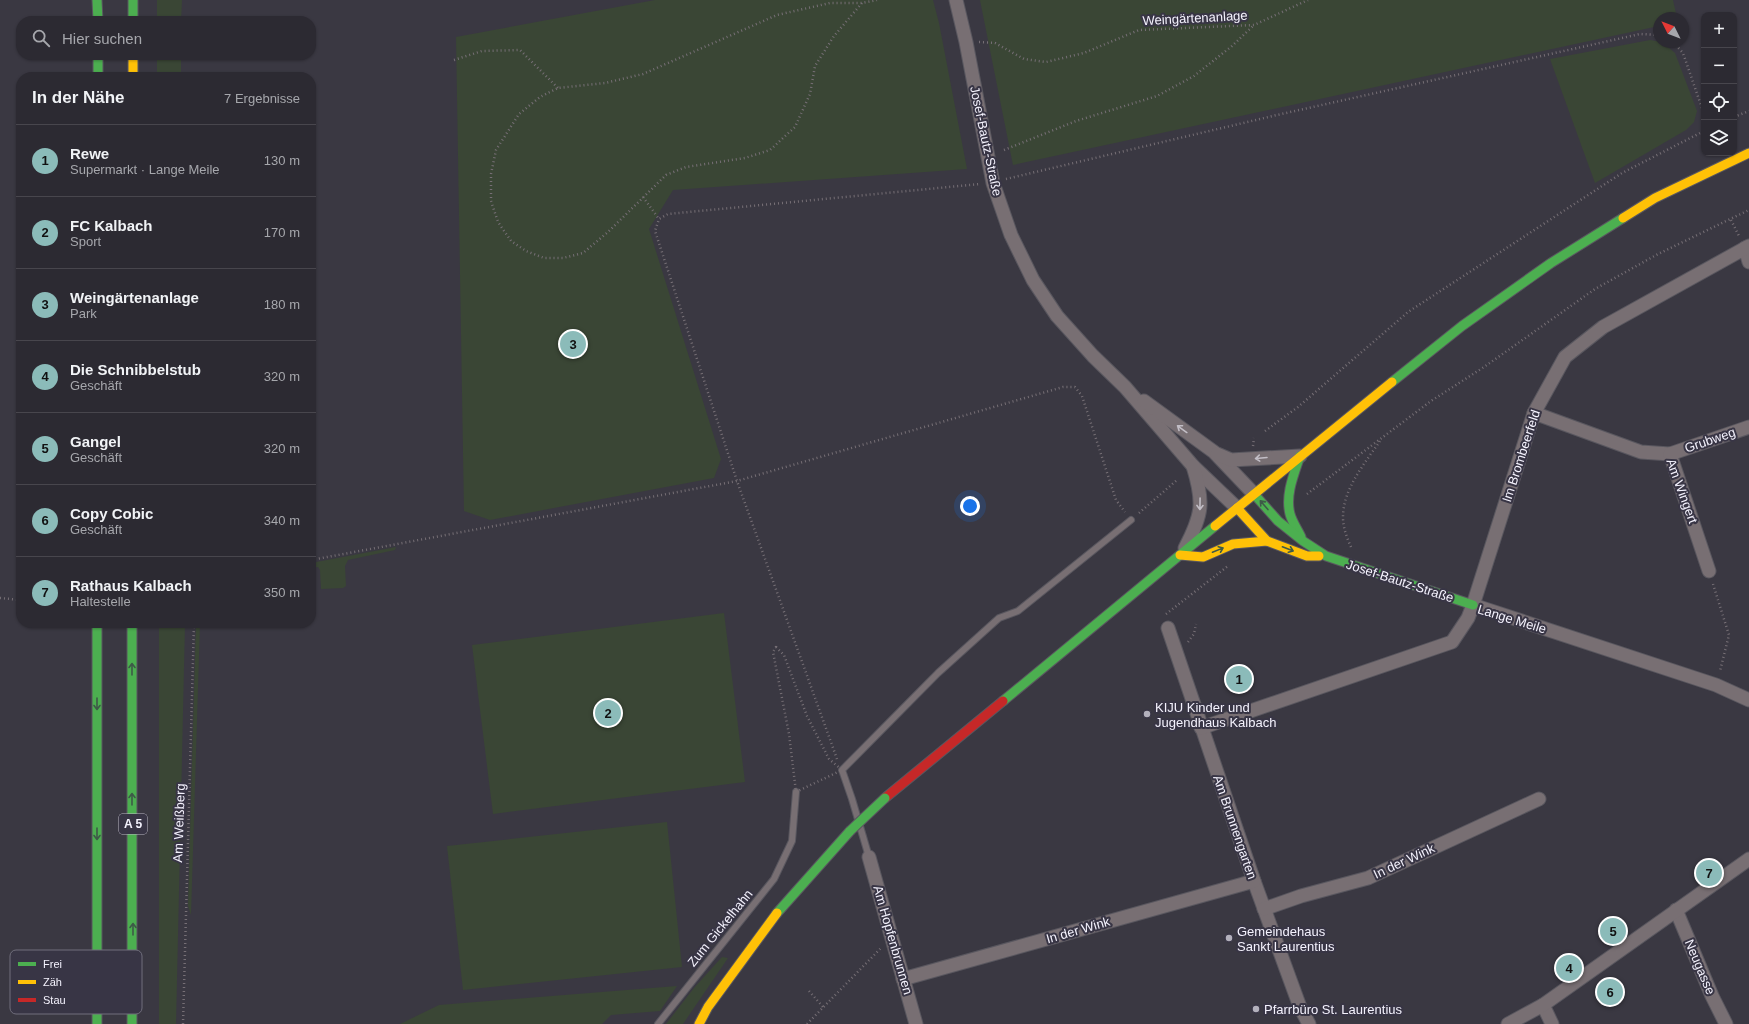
<!DOCTYPE html>
<html lang="de">
<head>
<meta charset="utf-8">
<style>
	:root { --surface:#2c2a32; --page:#38363e; --text:#f1f3f6; --muted:#a6a7ac; --line:#48464d; --accent:#8bbbb9 }
	body { margin:0; font-family:Helvetica,sans-serif; background:var(--page); color:var(--text) }
	.controls { position:absolute; right:12px; top:12px; display:grid; overflow:hidden; border-radius:8px; box-shadow:0 1px 3px #0004 }
	.controls button { width:36px; height:36px; display:grid; place-items:center; padding:0; border:0; border-bottom:1px solid var(--line); background:var(--surface); color:var(--text); font:20px sans-serif }
	.compass { position:absolute; left:1653px; top:12px; width:36px; height:36px; border-radius:50%; background:var(--surface); box-shadow:0 1px 3px #0004; rotate:312deg }
	.you { position:absolute; left:970px; top:506px; width:14px; height:14px; margin:-10px; border:3px solid #fff; border-radius:50%; background:#1a73e8; box-shadow:0 0 0 6px #1a73e833 }
	.badge { display:grid; place-items:center; width:26px; height:26px; border-radius:50%; background:var(--accent); color:#111; font-size:13px; font-weight:700 }
	.pin { position:absolute; translate:-50% -50%; border:2px solid #fff; box-shadow:0 1px 4px #0006 }
	.list { margin:0; padding:0; list-style:none }
	h2 { display:flex; justify-content:space-between; align-items:center; height:52px; margin:0; padding:0 16px; font-size:17px }
	h2 small { font-size:13px; font-weight:400; color:var(--muted) }
	.list li { display:grid; grid-template-columns:26px 1fr auto; gap:12px; align-items:center; box-sizing:border-box; height:72px; padding:0 16px; border-top:1px solid var(--line) }
	.list b { display:block; font-size:15px; white-space:nowrap }
	.list p { margin:0; font-size:13px; white-space:nowrap; color:var(--muted) }
	.list em { font-size:13px; font-style:normal; color:var(--muted) }
	.icon { flex:none; width:22px; height:22px; fill:none; stroke:currentColor; stroke-width:2; stroke-linecap:round; stroke-linejoin:round }
	.map { position:relative; flex:none; width:1749px; height:1024px; overflow:hidden }
	.search { position:absolute; background:var(--surface); box-shadow:0 1px 3px #0004; left:16px; top:16px; width:300px; height:44px; display:flex; align-items:center; gap:10px; box-sizing:border-box; padding:0 14px; border-radius:16px; color:var(--muted); font-size:15px }
	.panel { position:absolute; background:var(--surface); box-shadow:0 1px 3px #0004; left:16px; top:72px; width:300px; height:556px; border-radius:16px }
	.map>svg:first-child { display:block }
</style>
</head>
<body>
<div class="map">
<svg width="1749" height="1024" viewBox="0 0 1749 1024">
	<rect width="100%" height="100%" fill="#3a3842"/>
	<g fill="#3a4635">
		<path d="M 157,0 L 182,0 L 181,21 L 157,21 Z"/>
		<path d="M 655,0 L 933,0 L 939,23 L 967,169 L 673,190 L 649,229 L 721,459 L 714,478 L 490,520 L 464,511 L 456,37 Z"/>
		<path d="M 980,0 L 1673,0 L 1677,18 L 1659,18 L 1659,26 L 1013,165 Z"/>
		<path d="M 1650,40 L 1662,42 L 1675,53 L 1697,111 L 1694,122 L 1686,130 L 1595,183 L 1550,59 Z"/>
		<rect x="157" y="55" width="24" height="22"/>
		<path d="M 396,547 L 395,550 L 348,560 L 345,566 L 346,586 L 343,588 L 321,589 L 320,570 L 318,567 L 311,568 L 311,563 Z"/>
		<path d="M 724,613 L 745,782 L 493,814 L 472,645 Z"/>
		<path d="M 159,623 L 185,623 L 176,1024 L 159,1024 Z"/>
		<path d="M 196,623 L 200,623 L 191,915 L 188,906 Z"/>
		<path d="M 667,822 L 682,967 L 463,990 L 447,846 Z"/>
		<path d="M 722,957 L 728,958 L 683,1024 L 666,1024 L 694,988 Z"/>
		<path d="M 677,986 L 660,1011 L 611,1015 L 602,1024 L 400,1024 L 439,1005 Z"/>
	</g>
	<g fill="none" stroke-linecap="round" stroke-linejoin="round">
		<g stroke="#59575f" stroke-width="8">
			<g id="lane">
				<path d="M 869,857 L 852,799 L 842,770 L 938,673 L 999,618 L 1018,611 L 1131,520"/>
				<path d="M 658,1024 L 774,879 L 792,841 L 796,792"/>
			</g>
		</g>
		<g stroke="#59575f" stroke-width="15">
			<g id="street">
				<path d="M 956,0 L 966,42 L 993,183 L 1011,235 L 1033,280 L 1057,316 L 1093,356 L 1125,387 L 1193,466 L 1237,508"/>
				<path d="M 1745,248 L 1749,262"/>
				<path d="M 1144,401 L 1214,452 L 1254,494"/>
				<path d="M 1534,413 L 1641,452 L 1670,454 L 1709,571"/>
				<path d="M 1217,454 L 1231,460 L 1300,456"/>
				<path d="M 1670,454 L 1749,427"/>
				<path d="M 1185,548 C 1203,514 1204,502 1193,466"/>
				<path d="M 1473,605 L 1716,685 L 1749,700"/>
				<path d="M 1168,628 L 1254,881 L 1300,1007 L 1309,1024"/>
				<path d="M 1201,728 L 1452,642 L 1468,618 L 1473,605 L 1534,413 L 1565,357 L 1603,327 L 1749,246"/>
				<path d="M 869,857 L 916,1024"/>
				<path d="M 1264,909 L 1301,896 L 1368,878 L 1539,799"/>
				<path d="M 1676,910 L 1712,996 L 1726,1024"/>
				<path d="M 903,979 L 1254,881"/>
				<path d="M 1543,1005 L 1552,1024"/>
				<path d="M 1508,1024 L 1543,1005 L 1749,859"/>
			</g>
		</g>
		<g stroke="#59575f" stroke-width="11">
			<g id="fast">
				<path d="M 97,0 L 98,21"/>
				<path d="M 133,0 L 133,21"/>
				<path d="M 98,55 L 98,77"/>
				<path d="M 1392,382 L 1462,326 L 1551,263 L 1623,218"/>
				<path d="M 1300,456 C 1294,474 1285,495 1290,514 C 1292,522 1298,530 1301,537"/>
				<path d="M 1254,494 L 1278,521 L 1303,541 L 1326,556 L 1473,605"/>
				<path d="M 97,623 L 97,1024"/>
				<path d="M 132,623 L 132,1024"/>
				<path d="M 1003,701 L 1215,526"/>
				<path d="M 777,913 L 850,831"/>
			</g>
		</g>
		<g stroke="#59575f" stroke-width="11">
			<g id="slow">
				<path d="M 133,55 L 133,77"/>
				<path d="M 1623,218 L 1655,198 L 1749,153"/>
				<path d="M 1237,508 L 1267,541 L 1307,556 L 1319,556"/>
				<path d="M 1215,526 L 1392,382"/>
				<path d="M 1180,555 L 1203,557 L 1233,544 L 1267,541"/>
				<path d="M 699,1024 L 708,1007 L 777,913"/>
			</g>
		</g>
		<g stroke="#59575f" stroke-width="11">
			<path id="jam" d="M 885,798 L 1003,701"/>
		</g>
		<g stroke="#766f75" stroke-width="2.5" stroke-dasharray="1 3" stroke-linecap="butt">
			<path d="M 862,3 L 834,36 L 815,66 L 810,94 L 795,127 L 770,150 L 745,158 L 686,167 L 666,175 L 608,232 L 583,253 L 563,258 L 544,258 L 526,251 L 511,241 L 498,222 L 491,201 L 491,174 L 496,150 L 519,114 L 540,97 L 558,88 L 605,83 L 643,74 L 777,15 L 830,3 L 862,3 L 877,0"/>
			<path d="M 979,42 L 995,43 L 1024,59 L 1046,62 L 1084,53 L 1139,30 L 1254,25 L 1308,0"/>
			<path d="M 1673,42 L 1683,53 L 1704,114"/>
			<path d="M 454,60 L 482,51 L 520,50 L 558,88"/>
			<path d="M 1734,117 L 1749,111"/>
			<path d="M 1004,150 L 1076,121 L 1157,96 L 1194,76 L 1232,46 L 1254,25"/>
			<path d="M 1006,179 L 1277,115 L 1640,34 L 1659,35"/>
			<path d="M 643,197 L 659,219"/>
			<path d="M 1731,220 L 1739,236"/>
			<path d="M 1265,431 L 1298,407 L 1408,312 L 1622,173 L 1704,131"/>
			<path d="M 1253,446 L 1254,438"/>
			<path d="M 1307,494 L 1431,401 L 1484,367 L 1595,289 L 1658,254 L 1749,210"/>
			<path d="M 1139,513 L 1177,480"/>
			<path d="M 1351,547 C 1347,538 1343,528 1343,517 C 1343,489 1365,463 1380,441"/>
			<path d="M 311,560 L 737,481 L 1063,387 L 1075,387 L 1082,396 L 1116,500 L 1125,512"/>
			<path d="M 1713,584 L 1729,635 L 1720,671"/>
			<path d="M 0,598 L 21,600"/>
			<path d="M 1166,614 L 1228,566"/>
			<path d="M 1188,642 L 1194,634 L 1196,624"/>
			<path d="M 776,647 L 784,655 L 807,716 L 829,759 L 842,770 L 796,792 L 789,734 L 773,652 Z"/>
			<path d="M 837,759 L 737,481 L 655,231 L 659,219 L 668,214 L 980,184"/>
			<path d="M 809,991 L 823,1007"/>
			<path d="M 183,1024 L 194,623"/>
			<path d="M 807,1024 L 881,948"/>
		</g>
		<use href="#lane" stroke="#786f73" stroke-width="6"/>
		<use href="#street" stroke="#786f73" stroke-width="13"/>
		<use href="#fast" stroke="#4caf50" stroke-width="9"/>
		<use href="#slow" stroke="#ffc107" stroke-width="9"/>
		<use href="#jam" stroke="#c62828" stroke-width="9"/>
		<g stroke="#59575f" stroke-width="11" stroke-linecap="butt">
			<path id="fast-bridge" d="M 850,831 L 885,798"/>
		</g>
		<use href="#fast-bridge" stroke="#4caf50" stroke-width="9"/>
	</g>
	<defs><path id="oneway-shaft" d="M-6 0H5M1.5-3L5.5 0L1.5 3" fill="none" stroke-width="1.6" stroke-linecap="round" stroke-linejoin="round"/></defs>
	<g stroke="#c2bec6">
		<use href="#oneway-shaft" transform="translate(1182 429) rotate(-144)"/>
		<use href="#oneway-shaft" transform="translate(1261 458) rotate(175)"/>
		<use href="#oneway-shaft" transform="translate(1200 504) rotate(91)"/>
	</g>
	<g stroke="#3e5a48">
		<use href="#oneway-shaft" transform="translate(1264 505) rotate(-131)"/>
		<use href="#oneway-shaft" transform="translate(1288 549) rotate(21)"/>
		<use href="#oneway-shaft" transform="translate(1218 550) rotate(-22)"/>
		<use href="#oneway-shaft" transform="translate(132 669) rotate(-90)"/>
		<use href="#oneway-shaft" transform="translate(97 704) rotate(90)"/>
		<use href="#oneway-shaft" transform="translate(132 799) rotate(-90)"/>
		<use href="#oneway-shaft" transform="translate(97 834) rotate(90)"/>
		<use href="#oneway-shaft" transform="translate(133 929) rotate(-90)"/>
	</g>
	<g fill="#b3b1bc" stroke="#383545" stroke-width="1.5">
		<circle cx="1147" cy="714" r="4"/>
		<circle cx="1229" cy="938" r="4"/>
		<circle cx="1256" cy="1009" r="4"/>
	</g>
	<g text-anchor="middle" dominant-baseline="central" stroke-width="4" stroke-linejoin="round" paint-order="stroke">
		<rect fill="#383545" stroke="#bcb9c6" stroke-width="1" x="119" y="814" width="28" height="20" rx="3"/>
		<g font-size="12" font-weight="bold" fill="#f4f2fd">
			<text x="133" y="824">A 5</text>
		</g>
		<g font-size="13" fill="#f4f2fd" stroke="#383545">
			<text transform="translate(1195 18) rotate(-3)">Weingärtenanlage</text>
			<text transform="translate(986 141) rotate(78)">Josef-Bautz-Straße</text>
			<text transform="translate(1710 440) rotate(-19)">Grubweg</text>
			<text transform="translate(1521 456) rotate(-72)">Im Brombeerfeld</text>
			<text transform="translate(1682 491) rotate(70)">Am Wingert</text>
			<text transform="translate(1400 581) rotate(18)">Josef-Bautz-Straße</text>
			<text transform="translate(1512 619) rotate(17)">Lange Meile</text>
			<text transform="translate(179 823) rotate(-88)">Am Weißberg</text>
			<text transform="translate(1235 827) rotate(71)">Am Brunnengarten</text>
			<text transform="translate(1404 861) rotate(-25)">In der Wink</text>
			<text transform="translate(720 928) rotate(-51)">Zum Gickelhahn</text>
			<text transform="translate(1078 930) rotate(-16)">In der Wink</text>
			<text transform="translate(893 940) rotate(74)">Am Hopfenbrunnen</text>
			<text transform="translate(1700 967) rotate(67)">Neugasse</text>
		</g>
		<g font-size="13" fill="#f4f2fd" stroke="#383545" text-anchor="start">
			<text x="1155" y="707">KIJU Kinder und<tspan x="1155" dy="15">Jugendhaus Kalbach</tspan></text>
			<text x="1237" y="931">Gemeindehaus<tspan x="1237" dy="15">Sankt Laurentius</tspan></text>
			<text x="1264" y="1009">Pfarrbüro St. Laurentius</text>
		</g>
	</g>
	<rect x="10" y="950" width="132" height="64" rx="6" fill="#383545" stroke="#706e7c" stroke-width="1"/>
	<rect x="18" y="962" width="18" height="4" fill="#4caf50"/>
	<rect x="18" y="980" width="18" height="4" fill="#ffc107"/>
	<rect x="18" y="998" width="18" height="4" fill="#c62828"/>
	<g font-size="11" fill="#f4f2fd">
		<text x="43" y="968">Frei</text>
		<text x="43" y="986">Zäh</text>
		<text x="43" y="1004">Stau</text>
	</g>
</svg>
<div class="controls">
<button>+</button>
<button>−</button>
<button><svg class="icon" aria-label="locate" viewBox="0 0 24 24"><circle cx="12" cy="12" r="6"/><path d="M12 2v4M12 18v4M2 12h4M18 12h4"/></svg></button>
<button><svg class="icon" aria-label="layers" viewBox="0 0 24 24"><path d="M12 4l9 5-9 5-9-5zM3 14l9 5 9-5"/></svg></button>
</div>
<svg class="compass" viewBox="-18 -18 36 36"><path d="M0-13l5 13h-10z" fill="#e53935"/><path d="M0 13l5-13h-10z" fill="#a6a7ac"/></svg>
<div class="you"></div>
<div class="pin badge" style="left:1239px;top:679px">1</div>
<div class="pin badge" style="left:608px;top:713px">2</div>
<div class="pin badge" style="left:573px;top:344px">3</div>
<div class="pin badge" style="left:1569px;top:968px">4</div>
<div class="pin badge" style="left:1613px;top:931px">5</div>
<div class="pin badge" style="left:1610px;top:992px">6</div>
<div class="pin badge" style="left:1709px;top:873px">7</div>
<div class="search"><svg class="icon" aria-label="search" viewBox="0 0 24 24"><circle cx="10" cy="10" r="6"/><path d="M15 15l6 6"/></svg>Hier suchen</div>
<section class="panel">
<h2>In der Nähe<small>7 Ergebnisse</small></h2>
<ul class="list">
<li><span class="badge">1</span><div><b>Rewe</b><p>Supermarkt · Lange Meile</p></div><em>130 m</em></li>
<li><span class="badge">2</span><div><b>FC Kalbach</b><p>Sport</p></div><em>170 m</em></li>
<li><span class="badge">3</span><div><b>Weingärtenanlage</b><p>Park</p></div><em>180 m</em></li>
<li><span class="badge">4</span><div><b>Die Schnibbelstub</b><p>Geschäft</p></div><em>320 m</em></li>
<li><span class="badge">5</span><div><b>Gangel</b><p>Geschäft</p></div><em>320 m</em></li>
<li><span class="badge">6</span><div><b>Copy Cobic</b><p>Geschäft</p></div><em>340 m</em></li>
<li><span class="badge">7</span><div><b>Rathaus Kalbach</b><p>Haltestelle</p></div><em>350 m</em></li>
</ul>
</section>
</div>
</body>
</html>
